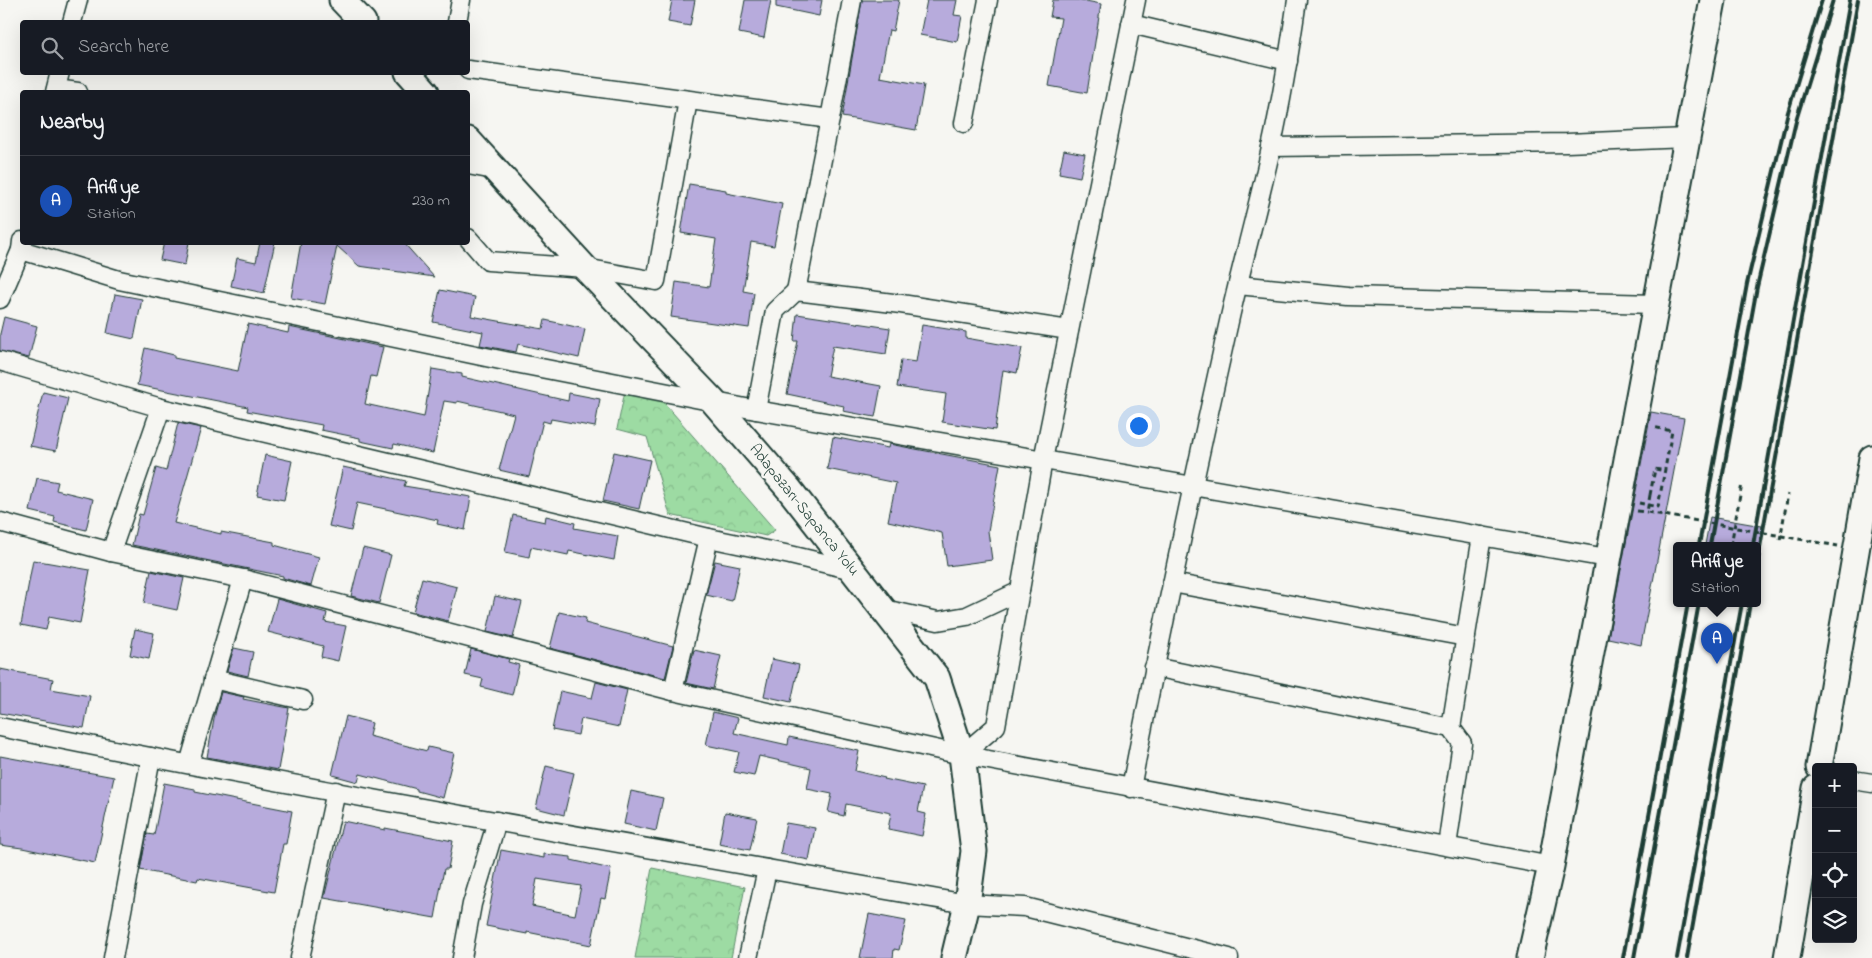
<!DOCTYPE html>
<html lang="en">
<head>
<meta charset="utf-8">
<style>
	:root { --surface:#171b24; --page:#242831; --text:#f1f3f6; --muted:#9ea1a6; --line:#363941; --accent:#0f766e }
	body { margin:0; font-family:"Indie Flower",sans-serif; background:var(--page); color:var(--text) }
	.controls { position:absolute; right:15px; bottom:15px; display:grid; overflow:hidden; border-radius:5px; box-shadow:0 5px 20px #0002 }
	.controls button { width:45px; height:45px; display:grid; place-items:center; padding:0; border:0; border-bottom:1px solid var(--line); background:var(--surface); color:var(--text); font:25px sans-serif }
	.you { position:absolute; left:1138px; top:425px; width:18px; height:18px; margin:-12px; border:4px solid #fff; border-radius:50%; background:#1a73e8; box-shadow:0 0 0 8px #1a73e833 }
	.badge { display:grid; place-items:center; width:32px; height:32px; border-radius:50%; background:var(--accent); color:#fff; font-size:16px; font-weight:700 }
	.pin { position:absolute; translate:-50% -41px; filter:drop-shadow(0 1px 2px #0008) }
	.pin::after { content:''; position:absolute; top:26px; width:18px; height:15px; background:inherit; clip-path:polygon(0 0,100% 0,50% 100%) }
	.popup { position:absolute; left:1673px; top:542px; width:88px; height:65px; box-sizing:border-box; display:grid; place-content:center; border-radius:5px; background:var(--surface); filter:drop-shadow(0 1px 4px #0005); font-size:16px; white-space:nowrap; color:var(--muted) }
	.popup b { font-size:19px; color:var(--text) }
	.popup::after { content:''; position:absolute; left:50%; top:100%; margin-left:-10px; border:10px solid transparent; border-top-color:var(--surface) }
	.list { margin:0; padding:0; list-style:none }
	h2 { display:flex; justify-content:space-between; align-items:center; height:65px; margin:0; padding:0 20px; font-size:21px }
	h2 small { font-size:16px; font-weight:400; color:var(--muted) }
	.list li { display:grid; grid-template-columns:32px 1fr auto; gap:15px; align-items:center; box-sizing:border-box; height:90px; padding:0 20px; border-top:1px solid var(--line) }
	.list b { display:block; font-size:19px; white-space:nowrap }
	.list p { margin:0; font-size:16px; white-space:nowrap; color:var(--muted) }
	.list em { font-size:16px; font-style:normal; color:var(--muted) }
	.icon { flex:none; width:28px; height:28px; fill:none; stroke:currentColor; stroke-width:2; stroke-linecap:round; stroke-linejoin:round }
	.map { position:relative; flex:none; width:1872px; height:958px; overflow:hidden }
	.search { position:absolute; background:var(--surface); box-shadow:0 5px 20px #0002; left:20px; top:20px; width:450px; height:55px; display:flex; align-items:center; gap:12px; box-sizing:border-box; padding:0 18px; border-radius:5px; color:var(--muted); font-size:19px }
	.panel { position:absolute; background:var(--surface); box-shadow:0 5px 20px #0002; left:20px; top:90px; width:450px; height:155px; border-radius:5px }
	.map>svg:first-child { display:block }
</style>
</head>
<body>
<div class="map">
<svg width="1872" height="958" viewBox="0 0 1872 958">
	<defs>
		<pattern id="park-crowns" width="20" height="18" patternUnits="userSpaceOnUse" patternTransform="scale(1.25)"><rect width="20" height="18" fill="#9ddba3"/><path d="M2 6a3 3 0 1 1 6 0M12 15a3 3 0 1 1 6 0" fill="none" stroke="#87bd8d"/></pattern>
	</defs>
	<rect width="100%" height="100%" fill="#f6f6f2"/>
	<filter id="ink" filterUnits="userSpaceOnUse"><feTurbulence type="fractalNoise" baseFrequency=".02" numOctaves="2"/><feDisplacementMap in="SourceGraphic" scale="10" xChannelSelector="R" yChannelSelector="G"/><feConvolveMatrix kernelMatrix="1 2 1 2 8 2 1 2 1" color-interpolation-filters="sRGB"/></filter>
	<g filter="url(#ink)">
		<g fill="url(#park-crowns)" stroke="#5e8c6c">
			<path d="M 625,391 L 659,397 L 775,530 L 766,536 L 670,515 L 647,437 L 617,429 Z"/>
			<path d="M 652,868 L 745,887 L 731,958 L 635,958 Z"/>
		</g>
		<g fill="#b7abdc" stroke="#1f3d34" fill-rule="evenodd">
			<path d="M 672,0 L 695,0 L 690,26 L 668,22 Z"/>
			<path d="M 745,0 L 771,0 L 764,38 L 739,33 Z"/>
			<path d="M 776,0 L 822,0 L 819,16 L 776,7 Z"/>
			<path d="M 862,0 L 899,0 L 893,31 L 889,30 L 880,77 L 924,85 L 916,130 L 842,117 Z"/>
			<path d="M 927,0 L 957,0 L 954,15 L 962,16 L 957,42 L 920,35 Z"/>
			<path d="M 1053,0 L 1081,0 L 1101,4 L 1087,93 L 1049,86 L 1061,18 L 1050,17 Z"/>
			<path d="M 1064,150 L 1085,154 L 1080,177 L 1059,173 Z"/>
			<path d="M 689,184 L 726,190 L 726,193 L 782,204 L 774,246 L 751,242 L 743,291 L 754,293 L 749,328 L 671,317 L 676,282 L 709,287 L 716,239 L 681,233 Z"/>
			<path d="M 164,242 L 189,242 L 185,265 L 160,260 Z"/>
			<path d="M 260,242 L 275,242 L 264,293 L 231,286 L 237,258 L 256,262 Z"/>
			<path d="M 301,242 L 403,242 L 434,277 L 359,266 L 337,246 L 325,304 L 291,298 Z"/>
			<path d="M 440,290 L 475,297 L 471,316 L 543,329 L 545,320 L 585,329 L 579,358 L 518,344 L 516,352 L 480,345 L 483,332 L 433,322 Z"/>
			<path d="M 115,294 L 142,299 L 134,339 L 107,333 Z"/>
			<path d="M 797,314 L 890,328 L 886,354 L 833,346 L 827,376 L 881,386 L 875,417 L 843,411 L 844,406 L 787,394 L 798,341 L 794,341 Z"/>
			<path d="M 4,317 L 37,326 L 29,358 L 0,351 L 0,334 Z"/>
			<path d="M 248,324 L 288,333 L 289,327 L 383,347 L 376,377 L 371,376 L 365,404 L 424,417 L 432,369 L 462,374 L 462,377 L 568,401 L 569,393 L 600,399 L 595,427 L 551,419 L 550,423 L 543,421 L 529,477 L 499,470 L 514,414 L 457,401 L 457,403 L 444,401 L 433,453 L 394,444 L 393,448 L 360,441 L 360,438 L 321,430 L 322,425 L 247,411 L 248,407 L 137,385 L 145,348 L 174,355 L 174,358 L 238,371 Z"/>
			<path d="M 922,325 L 966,332 L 966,338 L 1022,348 L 1017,373 L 1003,370 L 995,430 L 942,422 L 946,394 L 897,387 L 901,360 L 916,362 Z"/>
			<path d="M 43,392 L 68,398 L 56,451 L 30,446 Z"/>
			<path d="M 1651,412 L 1684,418 L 1641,645 L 1608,638 Z"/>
			<path d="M 178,423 L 201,428 L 174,523 L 221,534 L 221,532 L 274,542 L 274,545 L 319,557 L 311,586 L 283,578 L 283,576 L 132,545 L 139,514 L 143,515 L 156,468 L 166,471 Z"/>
			<path d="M 833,437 L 888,448 L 889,444 L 1000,465 L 988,531 L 992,560 L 947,566 L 942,533 L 888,521 L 896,483 L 827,469 Z"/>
			<path d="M 614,452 L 650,460 L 639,509 L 603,501 Z"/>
			<path d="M 265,455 L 292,461 L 284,500 L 257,495 Z"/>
			<path d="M 343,467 L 406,481 L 404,486 L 471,497 L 465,530 L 437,524 L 438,520 L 357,503 L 351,531 L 329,526 Z"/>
			<path d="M 37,478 L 58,482 L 56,490 L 93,499 L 86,530 L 54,522 L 55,517 L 30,511 Z"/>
			<path d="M 513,515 L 545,522 L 546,516 L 575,523 L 574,528 L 618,536 L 614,560 L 569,551 L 568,555 L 531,547 L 529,557 L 505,552 Z"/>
			<path d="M 1710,517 L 1762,526 L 1759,545 L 1705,545 Z"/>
			<path d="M 363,548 L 391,555 L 379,603 L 351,596 Z"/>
			<path d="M 33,560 L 90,570 L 80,623 L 49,617 L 46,630 L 21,625 Z"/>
			<path d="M 715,561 L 740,566 L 732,601 L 706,595 Z"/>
			<path d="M 151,571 L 184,578 L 177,610 L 144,603 Z"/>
			<path d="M 422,578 L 457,587 L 448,621 L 413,612 Z"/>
			<path d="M 495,596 L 522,602 L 513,638 L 487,632 Z"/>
			<path d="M 277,599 L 327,613 L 325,622 L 346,626 L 338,661 L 321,657 L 323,646 L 268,632 Z"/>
			<path d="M 559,612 L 586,618 L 585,623 L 673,646 L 665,678 L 550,648 Z"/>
			<path d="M 135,629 L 154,633 L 149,659 L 130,655 Z"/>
			<path d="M 234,648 L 253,652 L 248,676 L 227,671 Z"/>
			<path d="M 471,649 L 509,659 L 508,662 L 519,665 L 512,695 L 481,687 L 483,679 L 465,675 Z"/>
			<path d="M 694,650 L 721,656 L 713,689 L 686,683 Z"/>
			<path d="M 772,659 L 799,665 L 791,702 L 764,696 Z"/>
			<path d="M 0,669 L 53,679 L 51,689 L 90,696 L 84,728 L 0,713 Z"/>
			<path d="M 596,682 L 627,690 L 619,727 L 581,719 L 578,735 L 552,730 L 560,691 L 592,698 Z"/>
			<path d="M 221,692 L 244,697 L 243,699 L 289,708 L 278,770 L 207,757 L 215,714 Z"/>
			<path d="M 713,712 L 738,718 L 734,733 L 788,745 L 789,737 L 859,751 L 855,771 L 885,778 L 884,779 L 923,787 L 918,812 L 926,814 L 922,836 L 888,829 L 891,813 L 846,804 L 844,816 L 828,812 L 832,794 L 807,789 L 811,768 L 759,756 L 754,776 L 734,772 L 739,752 L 706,745 Z"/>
			<path d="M 346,716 L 372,723 L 369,736 L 427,751 L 428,747 L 454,753 L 443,798 L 417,791 L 417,789 L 360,774 L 358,782 L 332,775 Z"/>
			<path d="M 0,756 L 114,777 L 95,863 L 22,848 L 0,845 Z"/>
			<path d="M 546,766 L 574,773 L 564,815 L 536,808 Z"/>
			<path d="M 164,783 L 195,789 L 195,792 L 292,811 L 286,844 L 283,844 L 274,892 L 198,878 L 197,881 L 140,870 L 147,834 L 154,835 Z"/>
			<path d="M 631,791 L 663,798 L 656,831 L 624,824 Z"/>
			<path d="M 725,812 L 757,818 L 750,850 L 719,844 Z"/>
			<path d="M 343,821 L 385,830 L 385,828 L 453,841 L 448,869 L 444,869 L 435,918 L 324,898 Z"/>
			<path d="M 786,823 L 815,828 L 809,860 L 780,854 Z"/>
			<path d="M 501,850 L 544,858 L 544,854 L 571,857 L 571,860 L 611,869 L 605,899 L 601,898 L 591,945 L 527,932 L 527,934 L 486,926 ZM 537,879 L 581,886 L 575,915 L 532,906 Z"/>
			<path d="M 869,914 L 906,921 L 899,950 L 894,949 L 893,958 L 860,958 Z"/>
		</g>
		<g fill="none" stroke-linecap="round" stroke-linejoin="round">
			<g stroke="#1f3d34" stroke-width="21">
				<g id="street">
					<path d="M 72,22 L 78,0"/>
					<path d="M 457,22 L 461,0"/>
					<path d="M 1131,24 L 1288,61"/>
					<path d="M 468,70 L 830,119"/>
					<path d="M 56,89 L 78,92"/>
					<path d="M 55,92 L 60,72"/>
					<path d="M 964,123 L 988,0"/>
					<path d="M 1271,147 L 1567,143 L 1687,138"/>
					<path d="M 468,165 L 494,170"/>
					<path d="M 468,238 L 488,261 L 585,268 L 656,281 L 688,100"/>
					<path d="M 22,241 L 21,250 L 119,280 L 505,361 L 756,410 L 1607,558"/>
					<path d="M 1238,285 L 1348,296 L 1656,304"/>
					<path d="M 796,291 L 830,119 L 852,0"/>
					<path d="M 0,299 L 21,250"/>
					<path d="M 0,361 L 161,408 L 709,538 L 790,555 L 853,570"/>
					<path d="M 756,410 L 775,311 L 796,291 L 901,304 L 1069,330"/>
					<path d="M 0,522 L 111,552 L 243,579 L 673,691 L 962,755 L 1551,866"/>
					<path d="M 111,552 L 161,408"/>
					<path d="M 1172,583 L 1466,637"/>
					<path d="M 884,609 L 938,621 L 967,616 L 1020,591"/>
					<path d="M 1154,667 L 1451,728 L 1462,743 L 1447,846"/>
					<path d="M 213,679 L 303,700"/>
					<path d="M 673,691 L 709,538"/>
					<path d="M 0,727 C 321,793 644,847 967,904 L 1025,907 L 1229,958"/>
					<path d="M 1451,728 L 1482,536"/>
					<path d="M 962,755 L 996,726 L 1043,460 L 1136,0"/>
					<path d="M 189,764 L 243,579"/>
					<path d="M 1853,780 L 1872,783"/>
					<path d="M 1131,788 C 1161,631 1195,474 1230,317 C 1243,260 1259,204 1271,148 C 1282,99 1290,49 1297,0"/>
					<path d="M 113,958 L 151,757"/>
					<path d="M 300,958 L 336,791"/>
					<path d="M 462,958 L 472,904 L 497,821"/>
					<path d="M 748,958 L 767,869"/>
				</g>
			</g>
			<g stroke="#1f3d34" stroke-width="29">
				<g id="secondary">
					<path d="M 342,0 L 363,22"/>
					<path d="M 408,72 L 426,92"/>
					<path d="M 468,140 L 585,268 L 712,400 L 789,489 L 937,678 L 962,755 L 974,851 L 967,904 L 954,958"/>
					<path d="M 1819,767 L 1872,458"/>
					<path d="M 1530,958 L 1551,866 L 1713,0"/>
					<path d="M 1787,958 L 1816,788"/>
				</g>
			</g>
			<g stroke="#1f3d34" stroke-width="3" stroke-dasharray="5 4" stroke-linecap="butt">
				<path d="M 1650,495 L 1655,469 L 1665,471"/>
				<path d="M 1639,503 L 1658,507 L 1672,431 L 1653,427"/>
				<path d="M 1637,511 L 1647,512"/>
				<path d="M 1780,540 L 1788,494"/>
				<path d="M 1731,545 L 1742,484"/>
			</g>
			<use href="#street" stroke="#f6f6f2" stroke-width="18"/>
			<use href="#secondary" stroke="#f6f6f2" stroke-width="25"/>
			<g stroke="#1f3d34" stroke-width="4">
				<path d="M 1699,545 L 1747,284 L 1788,112 L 1822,0"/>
				<path d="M 1710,545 L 1757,287 L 1797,117 L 1833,0"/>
				<path d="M 1753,545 L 1850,0"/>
				<path d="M 1757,564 L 1858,0"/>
				<path d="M 1623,958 L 1688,603"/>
				<path d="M 1634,958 L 1699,603"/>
				<path d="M 1677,958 L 1742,603"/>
				<path d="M 1687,958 L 1750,603"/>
			</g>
			<path stroke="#1f3d34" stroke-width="3" stroke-dasharray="5 4" stroke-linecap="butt" d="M 1650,495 L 1647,512 L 1838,546"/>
		</g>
	</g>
	<g text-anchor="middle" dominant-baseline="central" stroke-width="5" stroke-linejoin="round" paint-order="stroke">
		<g font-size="16" fill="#1f3d34" stroke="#f6f6f2">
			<text transform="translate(804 510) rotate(51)">Adapazarı-Sapanca Yolu</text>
		</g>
	</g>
</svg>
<div class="controls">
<button>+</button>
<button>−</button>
<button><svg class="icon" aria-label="locate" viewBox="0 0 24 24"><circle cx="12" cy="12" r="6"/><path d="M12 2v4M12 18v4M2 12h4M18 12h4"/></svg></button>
<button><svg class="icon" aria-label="layers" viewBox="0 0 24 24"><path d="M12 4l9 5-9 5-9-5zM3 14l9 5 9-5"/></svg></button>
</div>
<div class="you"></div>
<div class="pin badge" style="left:1717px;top:664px;background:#1a4fb4">A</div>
<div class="popup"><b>Arifiye</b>Station</div>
<div class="search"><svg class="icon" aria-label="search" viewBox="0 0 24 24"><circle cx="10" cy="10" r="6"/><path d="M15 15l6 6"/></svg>Search here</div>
<section class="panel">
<h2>Nearby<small></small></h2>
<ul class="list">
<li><span class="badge" style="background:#1a4fb4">A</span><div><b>Arifiye</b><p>Station</p></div><em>230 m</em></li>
</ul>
</section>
</div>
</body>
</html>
